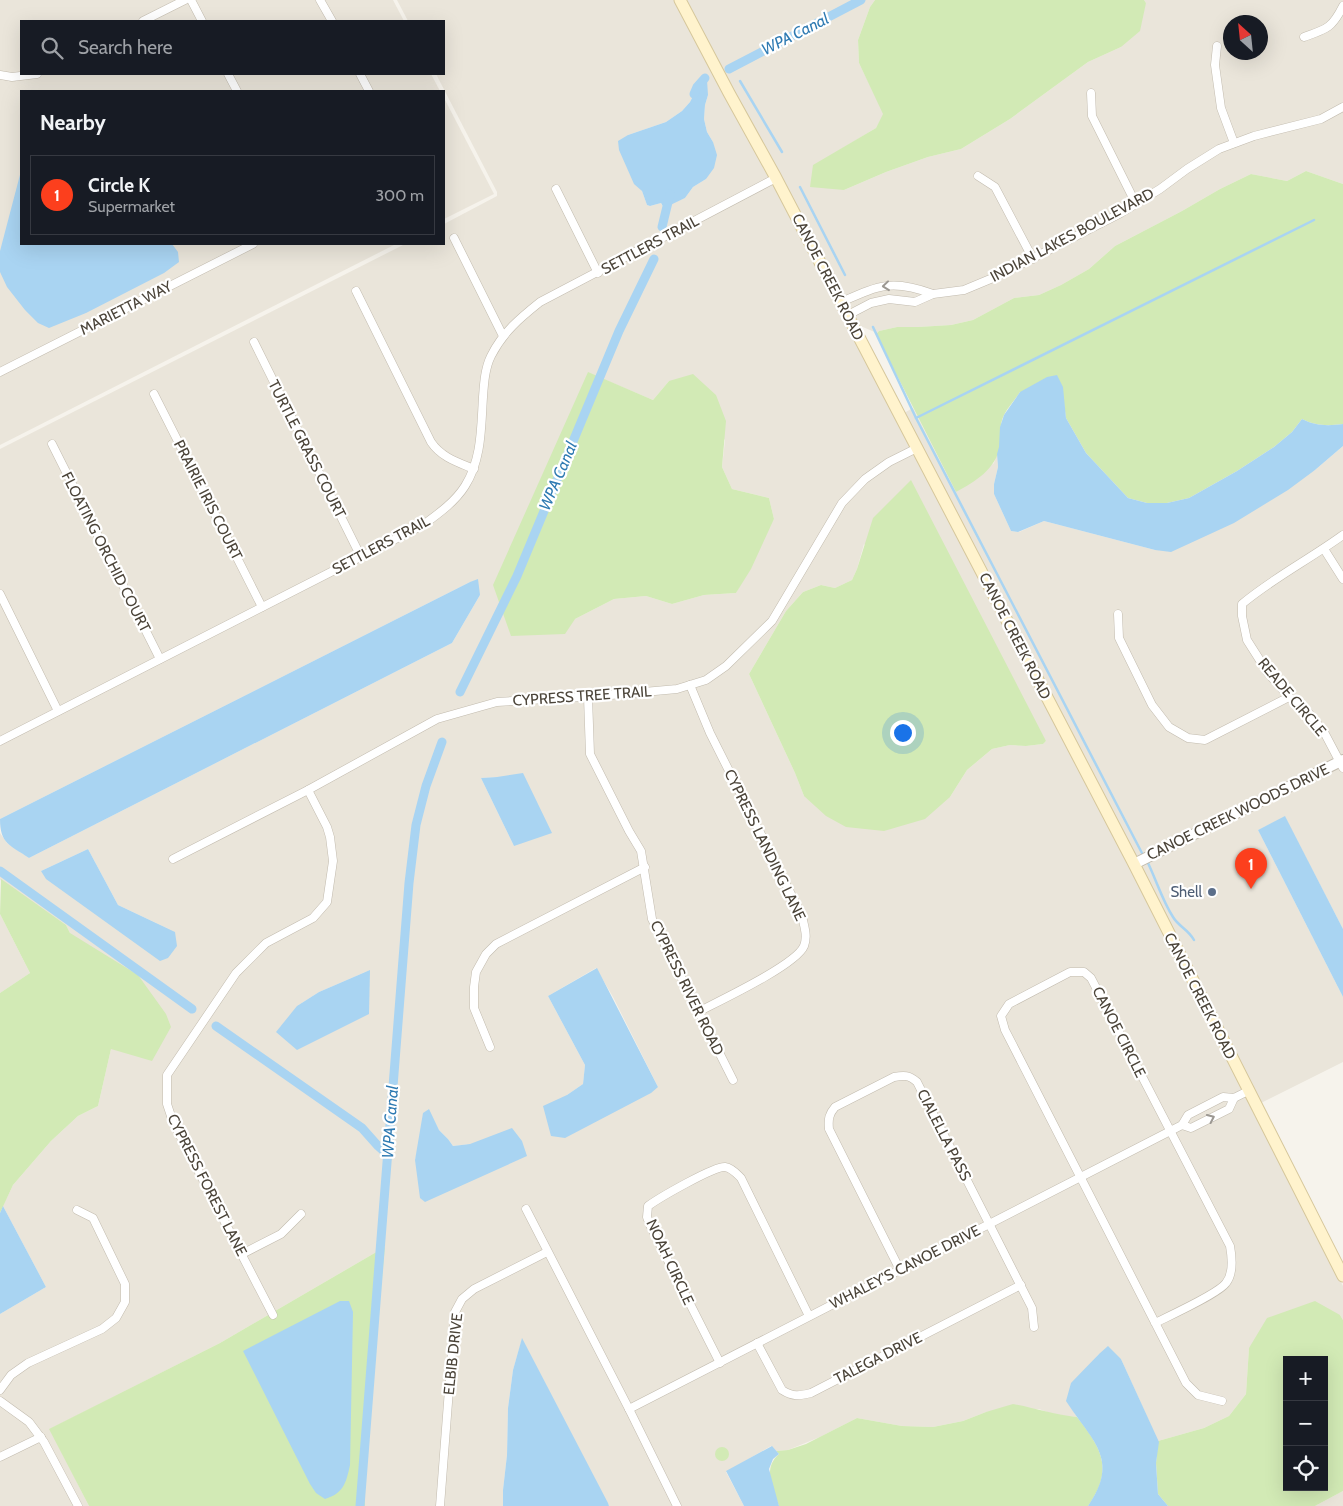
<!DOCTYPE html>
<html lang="en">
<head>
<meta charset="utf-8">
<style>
	:root { --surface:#171b24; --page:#242831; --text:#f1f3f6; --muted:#9ea1a6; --line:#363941; --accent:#fc3f1d }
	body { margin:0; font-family:Cabin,sans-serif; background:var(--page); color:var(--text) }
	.controls { position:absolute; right:15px; bottom:15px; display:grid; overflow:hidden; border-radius:0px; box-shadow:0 5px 20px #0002 }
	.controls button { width:45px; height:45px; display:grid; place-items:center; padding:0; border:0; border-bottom:1px solid var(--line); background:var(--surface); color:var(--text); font:25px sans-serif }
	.compass { position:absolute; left:1223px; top:15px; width:45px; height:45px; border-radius:50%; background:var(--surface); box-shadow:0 5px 20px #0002; rotate:333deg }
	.you { position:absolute; left:902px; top:732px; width:18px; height:18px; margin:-12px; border:4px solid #fff; border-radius:50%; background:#1a73e8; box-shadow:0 0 0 8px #1a73e833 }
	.badge { display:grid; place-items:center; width:32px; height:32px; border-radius:50%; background:var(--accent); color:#fff; font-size:16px; font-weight:700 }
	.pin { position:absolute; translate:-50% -41px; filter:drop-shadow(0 1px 2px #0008) }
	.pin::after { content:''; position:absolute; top:26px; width:18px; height:15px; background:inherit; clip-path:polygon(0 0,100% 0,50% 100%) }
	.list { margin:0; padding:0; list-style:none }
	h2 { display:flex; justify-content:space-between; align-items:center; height:65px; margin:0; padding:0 20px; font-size:21px }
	h2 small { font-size:16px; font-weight:400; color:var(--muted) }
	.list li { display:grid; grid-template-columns:32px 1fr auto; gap:15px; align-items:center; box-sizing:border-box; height:80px; margin:0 10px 10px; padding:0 10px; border:1px solid var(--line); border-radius:0px }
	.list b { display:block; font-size:19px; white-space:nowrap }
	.list p { margin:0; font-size:16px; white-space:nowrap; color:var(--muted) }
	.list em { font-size:16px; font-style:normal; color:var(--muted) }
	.icon { flex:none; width:28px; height:28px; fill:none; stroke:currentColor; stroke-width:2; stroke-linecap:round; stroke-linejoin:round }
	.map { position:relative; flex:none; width:1343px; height:1506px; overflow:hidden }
	.search { position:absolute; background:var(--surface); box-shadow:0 5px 20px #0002; left:20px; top:20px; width:425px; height:55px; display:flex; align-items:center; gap:12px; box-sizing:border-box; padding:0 18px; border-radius:0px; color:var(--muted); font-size:19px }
	.panel { position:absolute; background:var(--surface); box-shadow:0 5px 20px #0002; left:20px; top:90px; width:425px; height:155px; border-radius:0px }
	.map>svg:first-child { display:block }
</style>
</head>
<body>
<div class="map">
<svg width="1343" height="1506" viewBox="0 0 1343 1506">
	<rect width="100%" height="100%" fill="#f6f3ec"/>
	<g fill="#eae5da" fill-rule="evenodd">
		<path d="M 0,0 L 393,0 L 404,21 L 21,21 L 21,74 L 431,74 L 440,91 L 21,91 L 21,244 L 396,244 L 0,445 Z"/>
		<path d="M 397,0 L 675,0 L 772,180 L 1130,866 L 1244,1093 L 1343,1286 L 1343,1320 L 1340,1315 L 1249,1348 L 1246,1394 L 1229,1416 L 1204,1428 L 1158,1441 L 1121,1359 L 1099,1354 L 1087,1367 L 1067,1401 L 1077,1417 L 1055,1415 L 1039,1409 L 986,1412 L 963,1421 L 933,1427 L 902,1426 L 857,1418 L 820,1437 L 788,1450 L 776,1451 L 771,1446 L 726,1472 L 744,1506 L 609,1506 L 522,1339 L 513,1370 L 508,1408 L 507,1455 L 503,1490 L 503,1506 L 365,1506 L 365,1469 L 385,1247 L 220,1343 L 50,1429 L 89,1506 L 0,1506 L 0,1314 L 46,1287 L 3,1206 L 13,1185 L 51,1141 L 78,1116 L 98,1106 L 111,1049 L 70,933 L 66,925 L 0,880 L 0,833 L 7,843 L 29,858 L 452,643 L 480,595 L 470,582 L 0,819 L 0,449 L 405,244 L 444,244 L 444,224 L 497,196 L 497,192 L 436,74 L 444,74 L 444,21 L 408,21 ZM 708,95 L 705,105 L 704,119 L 707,132 L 713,142 L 706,179 L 693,187 L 685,198 L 663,207 L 661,203 L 650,206 L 647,205 L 642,191 L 630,174 L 625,162 L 628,135 L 666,122 L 682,111 L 690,102 L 693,96 ZM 589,373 L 653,400 L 669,381 L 725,440 L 722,467 L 732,489 L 769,498 L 774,519 L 736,593 L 704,595 L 672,604 L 646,596 L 614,599 L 575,619 ZM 864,544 L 1046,741 L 1043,744 L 1026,746 L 1010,745 L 992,749 L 967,770 L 950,797 L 804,796 L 795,773 L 749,674 L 786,611 L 803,592 L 821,585 L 835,588 L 852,580 L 857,569 ZM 497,777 L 514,846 L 481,778 ZM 88,849 L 118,905 L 175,932 L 41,871 ZM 596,968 L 613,997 L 658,1087 L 567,1095 L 583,1084 L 585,1065 L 548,996 ZM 370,970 L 297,1006 L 319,992 ZM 428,1109 L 439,1130 L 448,1139 L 453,1146 L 470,1144 L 415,1160 Z"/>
		<path d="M 685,0 L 875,0 L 870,7 L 858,40 L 859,63 L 884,114 L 876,128 L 813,166 L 844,190 L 886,172 L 928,157 L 961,149 L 1010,119 L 1088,62 L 1121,47 L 1146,3 L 1144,0 L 1343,0 L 1343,184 L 1306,171 L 1287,181 L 1251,174 L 1220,189 L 1182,211 L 1115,246 L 1089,269 L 1061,285 L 1039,295 L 1014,298 L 973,320 L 951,325 L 918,327 L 897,327 L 879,331 L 877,333 L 858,325 ZM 1230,22 L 1260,22 L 1260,52 L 1230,52 Z"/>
		<path d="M 444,98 L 494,194 L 444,219 Z"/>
		<path d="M 913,408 L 956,492 L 994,463 L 997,454 L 998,467 L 994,484 L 994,494 L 1011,531 L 1019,532 L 1044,521 L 1155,550 L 1315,470 L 1343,446 L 1343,755 L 1135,858 L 904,413 Z"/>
		<path d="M 1343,766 L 1343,929 L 1285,817 L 1258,830 L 1343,997 L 1343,1062 L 1259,1104 L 1140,867 Z"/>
		<path d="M 0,914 L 30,973 L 0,993 Z"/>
		<path d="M 1343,1491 L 1343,1506 L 1315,1506 Z"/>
	</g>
	<g fill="#d2eab5" fill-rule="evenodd">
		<path d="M 875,0 L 1144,0 L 1146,3 L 1140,31 L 1121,47 L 1088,62 L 1010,119 L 961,149 L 928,157 L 886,172 L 844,190 L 810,187 L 813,165 L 876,128 L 883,114 L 859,63 L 858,40 L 870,7 Z"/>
		<path d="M 1306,171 L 1343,184 L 1343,424 C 1328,426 1316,426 1302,419 L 1292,432 L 1274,447 L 1237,471 L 1189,498 L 1167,503 L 1147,503 L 1128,498 L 1086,453 L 1066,418 L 1064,404 L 1020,392 C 1015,400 1008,407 1004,415 C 999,425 1001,435 1000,446 C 996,469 975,482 956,492 L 876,334 L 879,331 L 897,327 L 918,327 L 951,325 L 973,320 L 1014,298 L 1039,295 L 1061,285 L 1089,269 L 1115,246 L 1182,211 L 1220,189 L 1251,174 L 1287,181 Z"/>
		<path d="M 588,372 L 653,400 L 669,381 L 693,374 L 716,395 L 726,421 L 722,467 L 732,489 L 769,498 L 774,519 L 751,569 L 736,593 L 704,595 L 672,604 L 646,596 L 614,599 L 575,619 L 565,634 L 511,636 L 493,585 Z"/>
		<path d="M 911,480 L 1046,741 L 1043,744 L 1026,746 L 1010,745 L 992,749 L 967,770 L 950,797 L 925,819 L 884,831 L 846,827 L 826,816 L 804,796 L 795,773 L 749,674 L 786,611 L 803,592 L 821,585 L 835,588 L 852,580 L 857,569 L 873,518 Z"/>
		<path d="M 1,879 L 66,925 L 70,933 L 138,975 L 166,1014 L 171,1027 L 152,1061 L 111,1049 L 98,1106 L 78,1116 L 51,1141 L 13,1185 L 0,1213 L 0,993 L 30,973 L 0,914 Z"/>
		<path d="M 385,1247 L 365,1469 L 365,1506 L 89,1506 L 49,1429 L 220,1343 Z"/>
		<path d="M 1315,1301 L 1340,1315 L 1343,1320 L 1343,1491 L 1315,1506 L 1168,1506 L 1158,1494 L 1156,1463 L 1158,1441 L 1204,1428 L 1229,1416 L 1246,1394 L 1249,1348 L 1267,1318 ZM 1287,1360 L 1324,1360 L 1324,1487 L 1287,1487 Z"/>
		<path d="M 1013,1404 C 1035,1408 1055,1415 1077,1417 C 1102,1449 1114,1469 1088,1506 L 779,1506 C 773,1488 762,1469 779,1454 L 776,1451 L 788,1450 L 806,1444 L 857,1418 L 902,1426 L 933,1427 L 963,1421 L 986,1412 Z"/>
		<circle cx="722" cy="1454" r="7"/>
	</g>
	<g fill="#a9d4f2">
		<path d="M 707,80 L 708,95 L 705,105 L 704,119 L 707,132 L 713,142 L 717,155 L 714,168 L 706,179 L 693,187 L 685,198 L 664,208 L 661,203 L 650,206 L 647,205 L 642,191 L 634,184 L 619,150 L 618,141 L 628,135 L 666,122 L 682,111 L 690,102 L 693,96 L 693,88 Z"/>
		<path d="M 21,171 L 21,244 L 172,244 L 178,252 L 179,262 L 164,273 L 86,313 L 49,328 L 38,323 L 25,310 L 7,287 L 0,272 L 0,251 Z"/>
		<path d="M 1057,375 L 1063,387 L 1066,418 L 1086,453 L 1128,498 L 1147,503 L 1167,503 L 1189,498 L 1237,471 L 1274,447 L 1292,432 L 1302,419 C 1316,426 1328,426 1343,424 L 1343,446 L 1315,470 L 1288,490 L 1234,523 L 1171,552 L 1155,550 L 1044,521 L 1018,532 L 1011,531 L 994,494 L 994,484 L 998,467 L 997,454 L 999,447 L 1000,427 L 1004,415 L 1020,392 L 1047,377 Z"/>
		<path d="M 478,579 L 480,595 L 452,643 L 29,858 C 10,845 0,844 0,819 L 470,582 Z"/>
		<path d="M 523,773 L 552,833 L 514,846 L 481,778 L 497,777 Z"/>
		<path d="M 1285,816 L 1343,929 L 1343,997 L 1258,830 Z"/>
		<path d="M 88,849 L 118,905 L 175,932 L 177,946 L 168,958 L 160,961 L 46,879 L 41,871 Z"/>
		<path d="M 597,968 L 658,1087 L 651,1093 L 565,1138 L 551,1136 L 543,1106 L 567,1095 L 583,1084 L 585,1065 L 548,996 Z"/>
		<path d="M 370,970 L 369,1014 L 297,1050 L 276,1032 L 297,1006 L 319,992 Z"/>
		<path d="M 429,1109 L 439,1130 L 448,1139 L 453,1146 L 470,1144 L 512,1128 L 522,1141 L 527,1156 L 425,1202 L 420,1198 L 415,1160 L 423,1113 Z"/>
		<path d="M 3,1206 L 46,1287 L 0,1314 L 0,1213 Z"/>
		<path d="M 340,1301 L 349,1301 L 353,1312 L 350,1465 C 346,1483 344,1493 325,1499 L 316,1493 L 310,1484 L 243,1351 Z"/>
		<path d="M 522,1338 L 608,1503 L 609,1506 L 503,1506 L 503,1490 L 507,1455 L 508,1408 L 513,1370 Z"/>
		<path d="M 1108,1346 L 1121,1359 L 1159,1442 L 1156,1463 L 1158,1494 L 1168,1506 L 1088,1506 C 1121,1459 1091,1440 1066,1401 L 1071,1383 L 1099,1354 Z"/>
		<path d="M 772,1446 L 779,1454 L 773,1459 L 769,1469 L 779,1506 L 744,1506 L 726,1471 Z"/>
	</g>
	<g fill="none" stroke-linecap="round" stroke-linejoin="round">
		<g stroke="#a9d4f2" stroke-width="2.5">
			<path d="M 740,81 L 782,152"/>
			<path d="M 800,187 L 845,275"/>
			<path d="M 873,327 L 916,418 L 1314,220"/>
			<path d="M 916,418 L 1144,857"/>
			<path d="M 1147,861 C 1156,879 1162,900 1173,917 C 1179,927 1188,929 1194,940"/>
		</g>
		<g stroke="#a9d4f2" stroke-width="9">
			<path d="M 729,69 L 861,0"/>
			<path d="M 694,94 L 697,87 L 705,78"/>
			<path d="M 662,227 L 670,194"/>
			<path d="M 460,692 L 517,576 L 619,331 L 654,259"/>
			<path d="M 0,871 L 192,1009"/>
			<path d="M 216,1026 L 362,1128 L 378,1146 L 387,1154"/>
			<path d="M 360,1506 L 409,883 L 416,825 L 426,786 L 442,742"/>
		</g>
		<g stroke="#c2bbae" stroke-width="9">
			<g id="minor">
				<path d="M 191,0 L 202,21"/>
				<path d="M 320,0 L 332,21"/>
				<path d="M 143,21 L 185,0"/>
				<path d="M 1304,37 C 1327,29 1332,28 1343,6"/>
				<path d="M 1217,46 L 1215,65 L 1221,108 L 1234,143"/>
				<path d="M 228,74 L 237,91"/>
				<path d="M 360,74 L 369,91"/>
				<path d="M 0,75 L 12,77 L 37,74"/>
				<path d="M 1091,93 L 1092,116 L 1136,204"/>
				<path d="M 978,176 L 995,187 L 1033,259"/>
				<path d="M 556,189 L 598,273"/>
				<path d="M 454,238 L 503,336"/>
				<path d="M 356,291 L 431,442 C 441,457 457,462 474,469"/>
				<path d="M 841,302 C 880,285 892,279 933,294"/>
				<path d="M 848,315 L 871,303 L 889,299 L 915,302 L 933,294 L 964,290 L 1000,275 L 1121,213 L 1160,189 L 1187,169 L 1219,149 L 1254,136 L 1321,119 L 1343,107"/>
				<path d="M 254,342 L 361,557"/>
				<path d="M 0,372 L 253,244"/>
				<path d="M 154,394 L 262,607"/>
				<path d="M 52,444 L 160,659"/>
				<path d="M 1343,535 C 1310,559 1273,578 1242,604 L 1242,616 L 1247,640 L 1268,673 L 1289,697 L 1308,712 L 1324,732 L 1343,768"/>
				<path d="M 1324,549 L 1343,579"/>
				<path d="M 0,594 L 58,711"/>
				<path d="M 1118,614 L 1119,638 L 1152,705 L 1169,727 L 1188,738 L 1205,740 L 1289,697"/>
				<path d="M 690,685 L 710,733 L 802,916 C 804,926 808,936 804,946 C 796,965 719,1001 698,1012"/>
				<path d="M 588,697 L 590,754 L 629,831 L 641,851 L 652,919 L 733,1080"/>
				<path d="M 0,741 L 423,525 C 438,514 455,502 465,486 C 482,459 481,427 483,397 C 484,383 485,368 491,356 C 503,332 520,318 540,302 L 776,178"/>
				<path d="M 173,859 L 308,790 L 437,719 L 497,702 L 600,696 L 677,689 L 706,680 L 726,666 L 772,621 L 842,503 L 865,479 L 889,462 L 917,448"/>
				<path d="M 490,1047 L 474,1008 L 474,987 L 476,972 L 486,954 L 496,944 L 645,867"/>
				<path d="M 1182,1125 L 1191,1128 L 1229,1109 L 1234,1098"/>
				<path d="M 526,1209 L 629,1409 L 677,1506"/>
				<path d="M 242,1254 L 281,1234 L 301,1214"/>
				<path d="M 900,1270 L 829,1129 C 828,1119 829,1114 835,1107 L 894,1077 C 904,1075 909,1075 917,1082 L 1032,1308 L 1034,1327"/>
				<path d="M 273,1315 L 173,1122 L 167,1104 L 167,1075 L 236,973 L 266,943 L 313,918 L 327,902 L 333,861 L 330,837 L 327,827 L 308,790"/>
				<path d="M 1155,1323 C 1169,1316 1218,1294 1226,1283 C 1234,1273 1232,1257 1230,1246 L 1091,978 L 1084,972 L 1070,972 L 1009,1004 L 1001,1016 L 1005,1030 L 1186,1383 L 1198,1395 L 1222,1401"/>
				<path d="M 757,1343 L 782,1390 C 793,1397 799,1396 811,1393 L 1021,1285"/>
				<path d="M 720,1363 L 650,1225 L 647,1217 L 648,1206 C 659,1198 714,1166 725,1167 C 732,1168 737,1174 741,1178 L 809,1316"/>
				<path d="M 0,1390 L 11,1375 L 28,1363 L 102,1329 L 116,1318 L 125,1302 L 125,1284 L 93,1218 L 77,1210"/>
				<path d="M 0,1401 L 29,1422 L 44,1442 L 78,1506"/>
				<path d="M 629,1409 L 1182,1125 L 1188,1115 L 1223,1097 L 1234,1098 L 1248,1091"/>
				<path d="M 0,1457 L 41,1437"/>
				<path d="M 440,1506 L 455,1312 L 462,1299 L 474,1289 L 547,1252"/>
			</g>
		</g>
		<g stroke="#c2bbae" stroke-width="12">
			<path id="tertiary" d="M 1134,864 L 1343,760"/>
		</g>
		<g stroke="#d6c79b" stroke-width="13">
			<path id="secondary" d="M 680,0 L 729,93 L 776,178 L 1134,864 L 1343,1276"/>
		</g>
		<use href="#minor" stroke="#fff" stroke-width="8"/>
		<use href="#tertiary" stroke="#fff" stroke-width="10"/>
		<use href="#secondary" stroke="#fff3cd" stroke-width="11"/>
	</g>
	<defs><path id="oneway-chevron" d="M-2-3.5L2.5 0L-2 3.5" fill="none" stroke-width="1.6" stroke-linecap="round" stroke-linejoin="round" transform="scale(1.25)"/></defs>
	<g stroke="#9c9892">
		<use href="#oneway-chevron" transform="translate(886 286) rotate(174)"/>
		<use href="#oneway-chevron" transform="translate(1211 1118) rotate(-25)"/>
	</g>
	<circle fill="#5c6f8a" stroke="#fff" stroke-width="2" cx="1212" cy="892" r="5"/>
	<g text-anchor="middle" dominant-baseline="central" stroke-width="4.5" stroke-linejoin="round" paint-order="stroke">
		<g font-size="15" fill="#4b4439" stroke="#fff">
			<text transform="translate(1072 235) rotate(-28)">INDIAN LAKES BOULEVARD</text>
			<text transform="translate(650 245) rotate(-28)">SETTLERS TRAIL</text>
			<text transform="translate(828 277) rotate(63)">CANOE CREEK ROAD</text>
			<text transform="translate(126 308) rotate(-27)">MARIETTA WAY</text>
			<text transform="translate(307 449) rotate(63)">TURTLE GRASS COURT</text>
			<text transform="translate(208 500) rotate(63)">PRAIRIE IRIS COURT</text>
			<text transform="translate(381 545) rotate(-28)">SETTLERS TRAIL</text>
			<text transform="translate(106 552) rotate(63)">FLOATING ORCHID COURT</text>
			<text transform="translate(1015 636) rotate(63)">CANOE CREEK ROAD</text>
			<text transform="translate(582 696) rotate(-4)">CYPRESS TREE TRAIL</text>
			<text transform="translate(1292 697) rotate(50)">READE CIRCLE</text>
			<text transform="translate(1238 812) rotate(-26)">CANOE CREEK WOODS DRIVE</text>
			<text transform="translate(765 845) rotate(64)">CYPRESS LANDING LANE</text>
			<text transform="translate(687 988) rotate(64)">CYPRESS RIVER ROAD</text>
			<text transform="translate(1200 996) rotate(63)">CANOE CREEK ROAD</text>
			<text transform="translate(1119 1032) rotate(63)">CANOE CIRCLE</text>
			<text transform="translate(944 1135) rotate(63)">CIALELLA PASS</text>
			<text transform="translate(207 1185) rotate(63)">CYPRESS FOREST LANE</text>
			<text transform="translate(670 1262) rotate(65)">NOAH CIRCLE</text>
			<text transform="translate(905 1267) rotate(-27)">WHALEY'S CANOE DRIVE</text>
			<text transform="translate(453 1354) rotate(-84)">ELBIB DRIVE</text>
			<text transform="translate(878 1358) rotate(-27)">TALEGA DRIVE</text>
		</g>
		<g font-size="15" fill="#4e5e75" stroke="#fff" text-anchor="end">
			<text x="1202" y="892">Shell</text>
		</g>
		<g font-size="16" font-style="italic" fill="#2e7ab2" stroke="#fff">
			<text transform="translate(795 34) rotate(-27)">WPA Canal</text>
			<text transform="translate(558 476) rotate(-67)">WPA Canal</text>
			<text transform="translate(390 1122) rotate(-86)">WPA Canal</text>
		</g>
	</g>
</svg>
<div class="controls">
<button>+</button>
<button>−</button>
<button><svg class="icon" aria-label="locate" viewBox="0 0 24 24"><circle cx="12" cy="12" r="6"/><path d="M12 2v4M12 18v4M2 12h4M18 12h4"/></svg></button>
</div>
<svg class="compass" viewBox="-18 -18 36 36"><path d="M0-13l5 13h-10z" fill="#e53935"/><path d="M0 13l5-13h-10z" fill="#9ea1a6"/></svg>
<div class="you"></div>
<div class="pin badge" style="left:1251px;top:889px">1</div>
<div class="search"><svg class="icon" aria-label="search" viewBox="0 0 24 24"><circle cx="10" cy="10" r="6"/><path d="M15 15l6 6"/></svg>Search here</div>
<section class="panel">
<h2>Nearby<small></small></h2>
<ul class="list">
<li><span class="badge">1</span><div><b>Circle K</b><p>Supermarket</p></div><em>300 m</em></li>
</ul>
</section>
</div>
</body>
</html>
